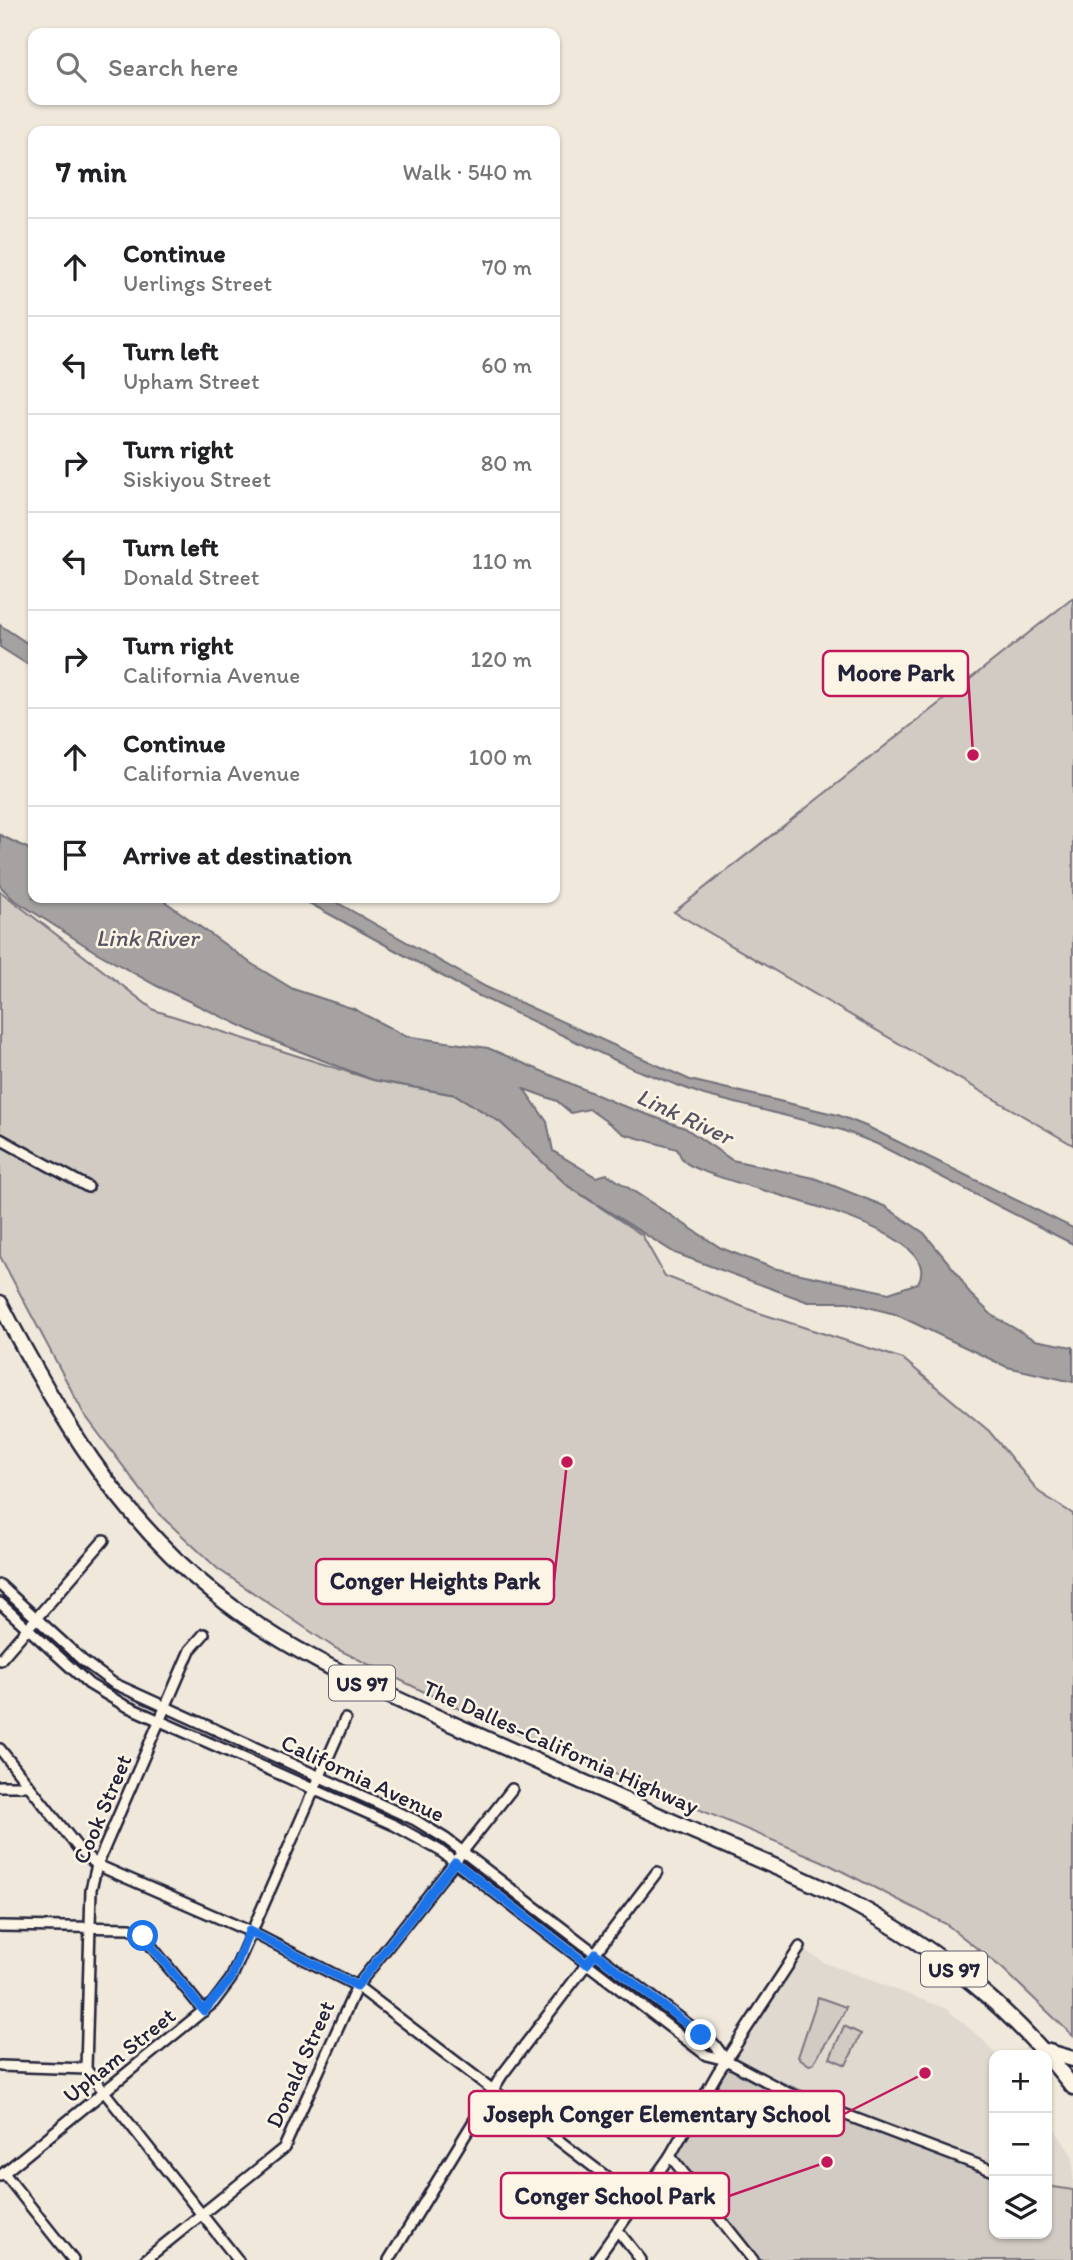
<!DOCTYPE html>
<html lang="en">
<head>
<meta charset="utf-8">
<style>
	:root { --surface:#fff; --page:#f6f6f6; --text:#202124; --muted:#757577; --line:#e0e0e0 }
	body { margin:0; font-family:Itim,sans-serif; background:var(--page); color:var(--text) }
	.controls { position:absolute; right:21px; bottom:21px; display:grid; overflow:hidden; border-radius:14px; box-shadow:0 2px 5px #0004 }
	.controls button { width:63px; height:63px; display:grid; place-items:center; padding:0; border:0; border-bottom:2px solid var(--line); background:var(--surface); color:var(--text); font:35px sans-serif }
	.stop { position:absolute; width:21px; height:21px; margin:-16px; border:5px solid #1a73e8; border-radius:50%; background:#fff }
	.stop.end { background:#1a73e8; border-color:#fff; box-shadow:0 2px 7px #0008 }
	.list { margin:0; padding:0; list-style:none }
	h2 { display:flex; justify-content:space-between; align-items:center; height:91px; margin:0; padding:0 28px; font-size:30px }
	h2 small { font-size:23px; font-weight:400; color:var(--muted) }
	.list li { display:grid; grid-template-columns:46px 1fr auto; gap:21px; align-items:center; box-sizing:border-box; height:98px; padding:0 28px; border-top:2px solid var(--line) }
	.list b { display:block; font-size:26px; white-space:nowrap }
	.list p { margin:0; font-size:23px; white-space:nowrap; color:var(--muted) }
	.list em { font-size:23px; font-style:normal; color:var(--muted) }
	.icon { flex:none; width:38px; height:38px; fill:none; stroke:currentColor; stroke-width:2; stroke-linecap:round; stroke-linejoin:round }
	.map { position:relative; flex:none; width:1073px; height:2260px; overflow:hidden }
	.search { position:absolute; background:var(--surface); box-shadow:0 2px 5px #0004; left:28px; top:28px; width:532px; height:77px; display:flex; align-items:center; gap:18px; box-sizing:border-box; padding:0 24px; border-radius:14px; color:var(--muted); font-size:26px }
	.panel { position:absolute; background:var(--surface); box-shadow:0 2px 5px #0004; left:28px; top:126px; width:532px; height:777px; border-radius:14px }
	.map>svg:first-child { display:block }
</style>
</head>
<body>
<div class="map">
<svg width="1073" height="2260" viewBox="0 0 1073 2260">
	<rect width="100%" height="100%" fill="#efe8db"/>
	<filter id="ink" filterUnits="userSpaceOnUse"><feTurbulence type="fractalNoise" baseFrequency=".0143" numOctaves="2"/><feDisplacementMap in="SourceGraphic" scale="14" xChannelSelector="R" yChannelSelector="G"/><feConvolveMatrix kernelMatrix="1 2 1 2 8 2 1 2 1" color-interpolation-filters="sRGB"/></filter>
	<g filter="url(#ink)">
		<path fill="#e0d9cf" d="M 800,1947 L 825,1963 L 947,2009 L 984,2041 L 996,2055 L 994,2234 L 1047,2234 L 1047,2118 L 1073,2157 L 1073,2260 L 753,2260 L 718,2072 Z"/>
		<g fill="#d1cbc3" stroke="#7a767f" stroke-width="2">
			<path d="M 1073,598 L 1073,1145 L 674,912 Z"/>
			<path d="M 0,891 L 154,1010 L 373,1080 L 456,1095 L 500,1122 L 568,1186 L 642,1235 L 665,1276 L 756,1312 L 903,1359 L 989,1431 L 1039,1492 L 1073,1514 L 1073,2036 L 1002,1968 L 946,1924 L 822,1861 L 455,1707 L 335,1648 L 218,1569 L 159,1514 L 84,1414 L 0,1256 Z"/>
			<path d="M 818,1997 L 846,2007 C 840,2025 823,2045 813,2064 L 809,2065 L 798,2057 Z"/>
			<path d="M 844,2026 L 861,2034 L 846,2065 L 830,2058 Z"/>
			<path d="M 726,2060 L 994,2169 L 994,2234 L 1047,2234 L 1047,2186 L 1073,2190 L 1073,2260 L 753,2260 L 670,2156 Z"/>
		</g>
		<g fill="#a6a2a2" stroke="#716f79" stroke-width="2" fill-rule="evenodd">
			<path d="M 0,625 L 33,647 L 33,668 L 0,647 Z"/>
			<path d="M 0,835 L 33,851 L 33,898 L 160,898 L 252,964 L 293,989 L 354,1009 L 405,1036 L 488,1048 L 618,1104 L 685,1128 L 732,1160 L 814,1178 L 884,1206 L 924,1233 L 957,1273 L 970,1294 L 993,1316 L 1035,1340 L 1073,1347 L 1073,1382 L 1007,1367 L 895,1314 L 848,1302 L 808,1302 L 675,1253 L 568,1186 L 500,1122 L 456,1095 L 373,1080 L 271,1040 L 157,986 L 94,951 L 13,899 L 0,886 ZM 524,1089 L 557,1101 L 571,1113 L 589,1109 L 624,1134 L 677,1149 C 679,1153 682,1160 685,1162 C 715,1187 952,1223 918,1283 L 889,1293 L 773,1268 L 721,1248 L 607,1174 L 596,1177 L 553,1151 L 547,1122 Z"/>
			<path d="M 300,898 L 329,898 L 486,987 L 690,1080 L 838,1115 L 868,1127 L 1073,1228 L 1073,1244 L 877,1144 L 842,1130 L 704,1095 L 634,1069 L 475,994 Z"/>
		</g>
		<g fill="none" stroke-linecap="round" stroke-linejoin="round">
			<g stroke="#22223b" stroke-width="14">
				<g id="minor">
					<path d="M 0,1139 L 88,1187"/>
					<path d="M 0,1585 L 82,1660 L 113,1683 L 415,1820 L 446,1839 L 714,2044 L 726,2060"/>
					<path d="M 0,1603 L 89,1684 L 124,1705 L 394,1825 L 439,1850 L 706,2055 L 726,2060 L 788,2093 L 994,2171"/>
					<path d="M 204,1634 L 190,1650 L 97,1865 L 91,1889 L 86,2069 L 238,2260"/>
					<path d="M 0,1660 L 104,1540"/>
					<path d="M 0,1749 L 79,1849 L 97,1865 L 249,1931 L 357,1986 L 638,2201"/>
					<path d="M 0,1786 L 29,1786"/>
					<path d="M 0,1926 L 130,1928 L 143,1936 L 204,2011"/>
					<path d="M 0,2066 L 86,2069"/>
					<path d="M 670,2156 L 753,2260"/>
					<path d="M 4,2173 L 73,2260"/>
					<path d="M 0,2176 L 213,2003 L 231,1979 L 345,1719"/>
					<path d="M 618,2231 L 641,2260"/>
					<path d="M 145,2260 L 284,2148 L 357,1986 L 512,1789"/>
					<path d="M 389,2260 L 502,2075 L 657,1872"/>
					<path d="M 596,2260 L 670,2156 L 718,2072 L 800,1947"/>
				</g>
			</g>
			<g stroke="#22223b" stroke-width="19">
				<g id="trunk">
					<path d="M 0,1303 C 56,1411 117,1516 214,1593 C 283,1649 361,1683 441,1719 C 526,1757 612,1795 698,1833 C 749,1857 805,1877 854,1904 C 941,1951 1012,2009 1073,2087"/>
					<path d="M 1045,2051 L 1073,2059"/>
				</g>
			</g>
			<use href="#minor" stroke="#fcf5e5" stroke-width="9"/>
			<use href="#trunk" stroke="#fcf5e5" stroke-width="14"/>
		</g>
	</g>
	<g fill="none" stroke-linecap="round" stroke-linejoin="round" filter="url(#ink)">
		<path stroke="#1a73e8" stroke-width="9" d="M 143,1936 L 204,2011 L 231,1979 L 249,1931 L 357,1986 L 455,1862 L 587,1964 L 595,1953 L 701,2035"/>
	</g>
	<g text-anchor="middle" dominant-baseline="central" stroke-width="5" stroke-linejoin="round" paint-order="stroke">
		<g fill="#fcf5e5" stroke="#63616e" stroke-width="2">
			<rect x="329" y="1665.5" width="66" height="35" rx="5"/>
			<rect x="921" y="1951.5" width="66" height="35" rx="5"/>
		</g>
		<g font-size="21" font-weight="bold" fill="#22223b">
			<text x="362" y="1683">US 97</text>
			<text x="954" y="1969">US 97</text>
		</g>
		<g font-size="23" fill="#22223b" stroke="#fcf5e5">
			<text transform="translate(561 1747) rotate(24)">The Dalles-California Highway</text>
			<text transform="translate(363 1778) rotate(25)">California Avenue</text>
			<text transform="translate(102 1809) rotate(-67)">Cook Street</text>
			<text transform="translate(119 2055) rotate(-39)">Upham Street</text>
			<text transform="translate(300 2064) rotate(-66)">Donald Street</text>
		</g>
		<g font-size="24" font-style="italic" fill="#575564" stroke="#fcf5e5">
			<text x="147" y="937">Link River</text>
			<text transform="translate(685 1116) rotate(25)">Link River</text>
		</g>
	</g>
	<path fill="none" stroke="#c2185b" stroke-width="2.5" d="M973 755L968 673M567 1462L554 1581M925 2073L844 2114M827 2162L729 2196"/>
	<g fill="#c2185b" stroke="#fcf5e5" stroke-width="2.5">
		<circle cx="973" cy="755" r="7"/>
		<circle cx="567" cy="1462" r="7"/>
		<circle cx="925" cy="2073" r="7"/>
		<circle cx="827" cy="2162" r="7"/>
	</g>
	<g fill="#fcf5e5" stroke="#c2185b" stroke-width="2.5">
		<rect x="823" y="651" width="145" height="45" rx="7"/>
		<rect x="316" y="1559" width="238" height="45" rx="7"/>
		<rect x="469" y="2091" width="375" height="45" rx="7"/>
		<rect x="501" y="2173" width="228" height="45" rx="7"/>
	</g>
	<g font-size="24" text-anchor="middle" font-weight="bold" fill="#22223b">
		<text x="896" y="681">Moore Park</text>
		<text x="435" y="1589">Conger Heights Park</text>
		<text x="657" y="2122">Joseph Conger Elementary School</text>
		<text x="615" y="2204">Conger School Park</text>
	</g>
</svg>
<div class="controls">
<button>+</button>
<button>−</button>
<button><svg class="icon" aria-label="layers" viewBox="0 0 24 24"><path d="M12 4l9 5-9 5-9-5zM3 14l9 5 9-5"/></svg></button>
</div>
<div class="stop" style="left:143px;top:1936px"></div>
<div class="stop end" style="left:701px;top:2035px"></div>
<div class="search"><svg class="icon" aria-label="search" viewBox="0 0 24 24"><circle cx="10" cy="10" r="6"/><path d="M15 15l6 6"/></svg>Search here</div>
<section class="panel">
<h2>7 min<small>Walk · 540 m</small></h2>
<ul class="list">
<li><svg class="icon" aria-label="ahead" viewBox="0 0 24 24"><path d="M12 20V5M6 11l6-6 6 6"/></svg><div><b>Continue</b><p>Uerlings Street</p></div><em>70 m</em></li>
<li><svg class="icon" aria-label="left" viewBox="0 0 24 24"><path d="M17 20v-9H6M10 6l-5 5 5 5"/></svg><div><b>Turn left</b><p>Upham Street</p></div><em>60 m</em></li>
<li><svg class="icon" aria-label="right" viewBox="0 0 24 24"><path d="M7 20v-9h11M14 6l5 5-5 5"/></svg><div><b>Turn right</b><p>Siskiyou Street</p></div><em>80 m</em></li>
<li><svg class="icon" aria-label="left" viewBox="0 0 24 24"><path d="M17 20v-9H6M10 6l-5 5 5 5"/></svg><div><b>Turn left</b><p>Donald Street</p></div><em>110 m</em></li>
<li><svg class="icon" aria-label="right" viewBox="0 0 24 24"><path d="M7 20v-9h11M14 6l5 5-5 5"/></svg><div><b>Turn right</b><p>California Avenue</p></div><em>120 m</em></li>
<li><svg class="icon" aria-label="ahead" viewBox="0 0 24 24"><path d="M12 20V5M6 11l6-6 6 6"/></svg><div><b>Continue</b><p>California Avenue</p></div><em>100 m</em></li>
<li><svg class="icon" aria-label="arrive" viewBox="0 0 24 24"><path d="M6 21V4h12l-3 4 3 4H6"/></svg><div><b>Arrive at destination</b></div></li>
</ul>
</section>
</div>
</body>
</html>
